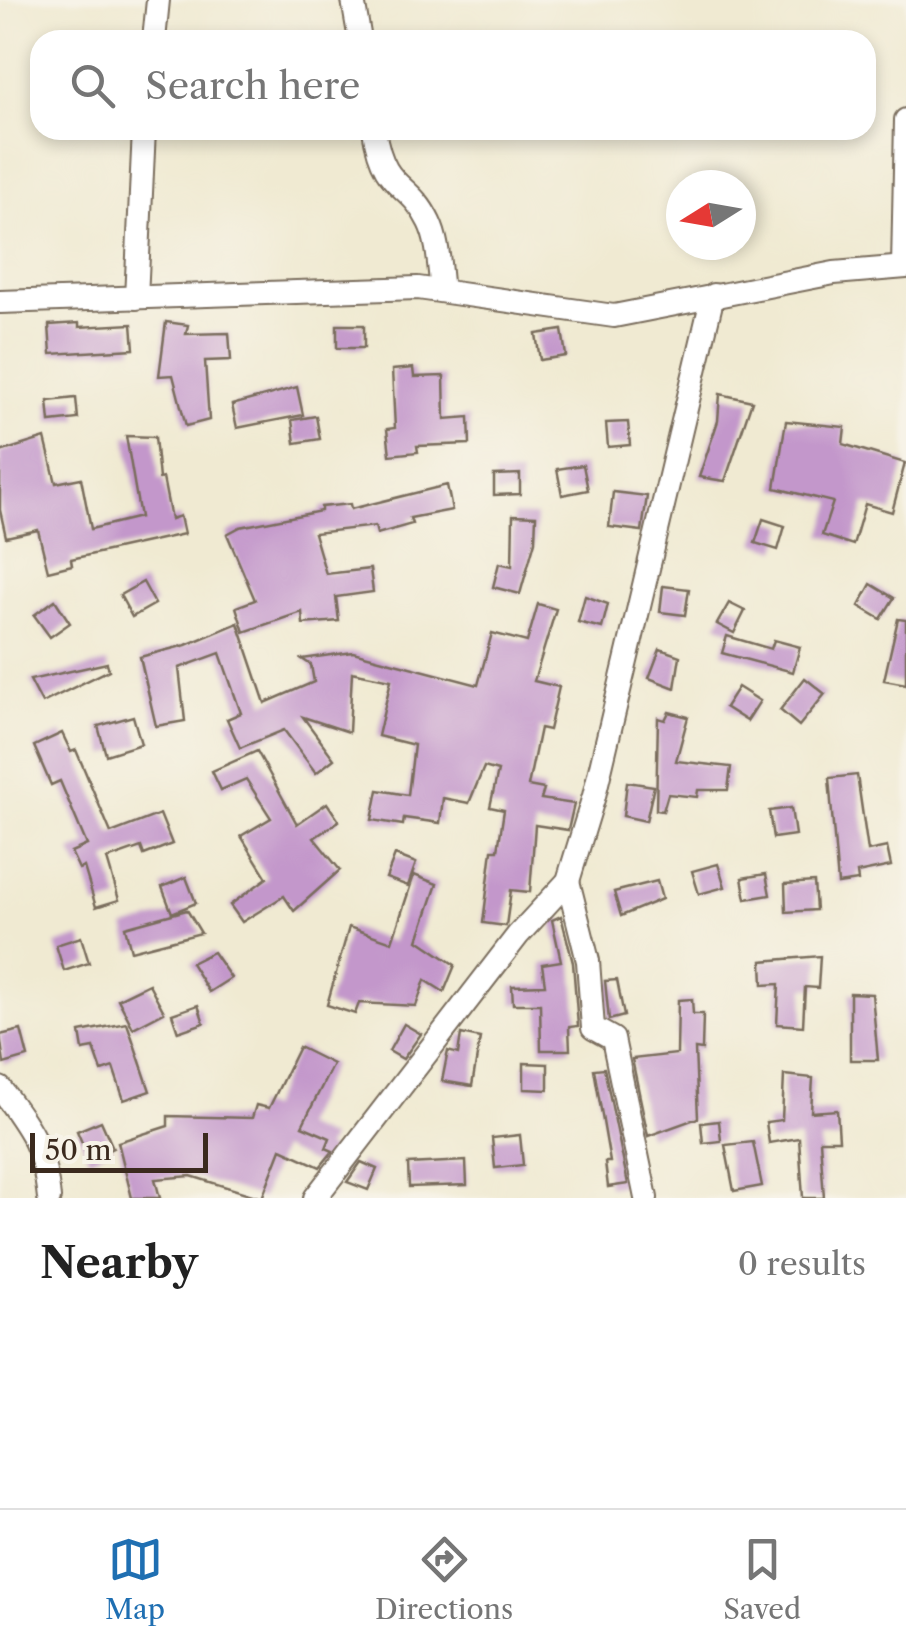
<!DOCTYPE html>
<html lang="en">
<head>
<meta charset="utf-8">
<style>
	:root { --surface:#fff; --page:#f6f6f6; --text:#222; --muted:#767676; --line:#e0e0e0; --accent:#1f6fb2 }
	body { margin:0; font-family:"Libre Caslon Text",serif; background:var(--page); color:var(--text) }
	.compass { position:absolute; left:666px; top:170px; width:90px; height:90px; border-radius:50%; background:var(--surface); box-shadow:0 5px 15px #0003; rotate:259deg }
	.scale { position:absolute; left:30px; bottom:25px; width:178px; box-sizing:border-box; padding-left:10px; border:5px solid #3b2a1e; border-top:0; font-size:28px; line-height:35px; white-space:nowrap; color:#3b2a1e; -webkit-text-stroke:8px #f7f3e8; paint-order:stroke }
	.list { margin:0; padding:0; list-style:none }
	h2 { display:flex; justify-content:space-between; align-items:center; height:130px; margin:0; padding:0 40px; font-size:42px }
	h2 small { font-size:32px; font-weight:400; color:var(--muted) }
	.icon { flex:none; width:55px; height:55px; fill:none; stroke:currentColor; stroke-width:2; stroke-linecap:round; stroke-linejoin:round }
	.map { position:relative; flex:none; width:906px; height:1198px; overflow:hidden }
	.search { position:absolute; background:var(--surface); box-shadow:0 5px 15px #0003; left:30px; right:30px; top:30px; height:110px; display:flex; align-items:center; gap:25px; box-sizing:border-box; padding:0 35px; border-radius:30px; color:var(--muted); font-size:38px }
	.sheet { height:310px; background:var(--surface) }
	nav { display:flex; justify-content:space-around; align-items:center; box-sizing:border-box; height:140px; border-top:2px solid var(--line); background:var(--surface); font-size:28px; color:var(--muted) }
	nav a { display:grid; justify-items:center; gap:5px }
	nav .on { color:var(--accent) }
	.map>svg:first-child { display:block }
</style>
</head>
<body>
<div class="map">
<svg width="906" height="1198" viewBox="0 0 906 1198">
	<rect width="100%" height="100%" fill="#f7f3e8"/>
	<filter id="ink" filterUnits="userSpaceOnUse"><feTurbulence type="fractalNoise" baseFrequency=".01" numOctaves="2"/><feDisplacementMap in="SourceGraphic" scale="20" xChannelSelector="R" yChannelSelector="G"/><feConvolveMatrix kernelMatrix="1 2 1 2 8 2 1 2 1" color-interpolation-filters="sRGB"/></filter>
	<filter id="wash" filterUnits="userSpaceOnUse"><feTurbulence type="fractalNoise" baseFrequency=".0048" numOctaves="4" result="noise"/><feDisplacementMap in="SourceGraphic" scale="40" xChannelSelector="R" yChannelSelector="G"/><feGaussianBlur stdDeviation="2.25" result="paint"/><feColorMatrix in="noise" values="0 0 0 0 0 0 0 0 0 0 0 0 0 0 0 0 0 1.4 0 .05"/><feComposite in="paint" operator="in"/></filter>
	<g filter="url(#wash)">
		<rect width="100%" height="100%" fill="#f0ead2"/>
		<g id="blocks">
			<g fill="#c397cb">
				<path d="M 166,322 L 188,325 L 186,334 L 229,333 L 231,360 L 205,361 L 209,420 L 186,426 L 173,375 L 159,376 Z"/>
				<path d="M 79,323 L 79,327 L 132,324 L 134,349 L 51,354 L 49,325 Z"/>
				<rect x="337" y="325" width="27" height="23"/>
				<path d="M 562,330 L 566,356 L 540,360 L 536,334 Z"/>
				<path d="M 413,368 L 414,377 L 444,376 L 445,419 L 469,417 L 470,444 L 417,446 L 418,452 L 390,455 L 387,429 L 395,428 L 392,370 Z"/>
				<path d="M 297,387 L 303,415 L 237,428 L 232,405 Z"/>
				<path d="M 720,394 L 752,401 L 725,481 L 699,477 L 718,421 Z"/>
				<path d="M 76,398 L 78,419 L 50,422 L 48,401 Z"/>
				<path d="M 316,416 L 320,439 L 295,443 L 292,420 Z"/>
				<path d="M 786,421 L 845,427 L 843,444 L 905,463 L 892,512 L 865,504 L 853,545 L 822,535 L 833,502 L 775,488 Z"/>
				<path d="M 628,422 L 630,445 L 608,447 L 606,423 Z"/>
				<path d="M 126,436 L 155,437 L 159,479 L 163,478 L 171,519 L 180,516 L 184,534 L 71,559 L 72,565 L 48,571 L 38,530 L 6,537 L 0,510 L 0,452 L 45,438 L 56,483 L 81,478 L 91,529 L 140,517 Z"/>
				<path d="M 583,465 L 588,490 L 562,495 L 557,469 Z"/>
				<path d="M 520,474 L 520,494 L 494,495 L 494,475 Z"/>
				<path d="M 447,485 L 452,510 L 410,518 L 412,524 L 377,534 L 375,526 L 314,533 L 326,574 L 370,569 L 373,592 L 336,597 L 339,621 L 303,624 L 302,612 L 244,632 L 236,607 L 255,600 L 227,534 L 240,527 L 321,511 L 321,507 L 350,504 L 351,509 Z"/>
				<path d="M 613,492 L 647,496 L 642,531 L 609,527 Z"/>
				<path d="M 513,515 L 536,516 L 535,541 L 520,594 L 493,587 L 499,563 L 512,566 Z"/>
				<path d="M 763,519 L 785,526 L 778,550 L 755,543 Z"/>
				<path d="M 143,582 L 155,604 L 132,617 L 120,595 Z"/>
				<path d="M 871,584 L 894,598 L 881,619 L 859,606 Z"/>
				<path d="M 663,586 L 689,589 L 685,615 L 660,612 Z"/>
				<path d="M 585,596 L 608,604 L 602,628 L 578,622 Z"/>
				<path d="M 55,600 L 70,623 L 50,637 L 34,615 Z"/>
				<path d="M 729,603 L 745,611 L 734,633 L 717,624 Z"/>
				<path d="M 538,604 L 556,609 L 534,681 L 559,687 L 549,730 L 540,728 L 528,786 L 544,789 L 541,799 L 574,804 L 568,830 L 535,825 L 530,892 L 511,890 L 506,926 L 483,923 L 492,850 L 498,850 L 504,810 L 490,807 L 498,771 L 484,767 L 469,803 L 443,798 L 440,823 L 404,818 L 403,825 L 372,820 L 378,790 L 408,795 L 414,745 L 378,736 L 391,680 L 352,672 L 349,732 L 303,717 L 334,759 L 316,773 L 284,730 L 240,748 L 227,719 L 241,713 L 220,653 L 179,668 L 185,721 L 156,726 L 140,657 L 186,645 L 238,623 L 265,703 L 314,682 L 311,665 L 302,659 L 353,652 L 478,685 L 492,633 L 527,642 Z"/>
				<path d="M 898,619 L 906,620 L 906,684 L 884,680 Z"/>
				<path d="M 727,636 L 771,649 L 774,640 L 800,647 L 793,672 L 722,653 Z"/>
				<path d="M 660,649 L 680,656 L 675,688 L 649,678 Z"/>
				<path d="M 107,663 L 109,670 L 42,703 L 30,680 Z"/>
				<path d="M 805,678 L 825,694 L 799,726 L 780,710 Z"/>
				<path d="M 738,687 L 760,701 L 747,721 L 725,707 Z"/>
				<path d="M 669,712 L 688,717 L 676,761 L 731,767 L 728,790 L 698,790 L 697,797 L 668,794 L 663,811 L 656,810 L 658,718 L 665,720 Z"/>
				<path d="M 133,716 L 141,744 L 106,755 L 98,726 Z"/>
				<path d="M 62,733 L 71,752 L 76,750 L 111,833 L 160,814 L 172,844 L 144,855 L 141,847 L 107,859 L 119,900 L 96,907 L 84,867 L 79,869 L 71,852 L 87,845 L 60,781 L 51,785 L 34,746 Z"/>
				<path d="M 257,751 L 297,824 L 327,803 L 339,821 L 314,838 L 340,870 L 294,911 L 284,896 L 242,922 L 230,905 L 267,878 L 241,836 L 271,818 L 246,779 L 221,790 L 212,771 Z"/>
				<path d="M 857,775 L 868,851 L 887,847 L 891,866 L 857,873 L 858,881 L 838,884 L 829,778 Z"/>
				<path d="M 627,782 L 654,786 L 646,821 L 623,816 Z"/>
				<path d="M 791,808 L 795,835 L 773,838 L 769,811 Z"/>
				<path d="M 395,855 L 416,863 L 408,886 L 386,878 Z"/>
				<path d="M 718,864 L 725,887 L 699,894 L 692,871 Z"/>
				<path d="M 766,874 L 770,895 L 746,899 L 742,878 Z"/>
				<path d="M 414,875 L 437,884 L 418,940 L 455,965 L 444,992 L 425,980 L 416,1006 L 359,1003 L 355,1014 L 327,1005 L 349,927 L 392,942 Z"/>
				<path d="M 186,877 L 196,903 L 172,913 L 162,887 Z"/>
				<path d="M 657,881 L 662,899 L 621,916 L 614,892 Z"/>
				<path d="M 814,882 L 816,910 L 786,912 L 785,884 Z"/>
				<path d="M 187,910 L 201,933 L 131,951 L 125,927 Z"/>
				<path d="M 561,916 L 573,963 L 578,1026 L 569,1027 L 570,1050 L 541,1050 L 540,1004 L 513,1004 L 512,986 L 545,985 L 542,964 L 561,961 L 552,920 Z"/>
				<path d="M 81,937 L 89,963 L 64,971 L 56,945 Z"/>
				<path d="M 213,952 L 231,978 L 209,992 L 191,963 Z"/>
				<path d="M 820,956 L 818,988 L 805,987 L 803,1026 L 777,1024 L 779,984 L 763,985 L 762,961 Z"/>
				<path d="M 617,980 L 624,1016 L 609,1020 L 605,981 Z"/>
				<path d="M 149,984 L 164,1012 L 133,1028 L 118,999 Z"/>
				<path d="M 850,993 L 872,994 L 878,1060 L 850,1060 Z"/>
				<path d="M 692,999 L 693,1014 L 703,1014 L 702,1050 L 695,1049 L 698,1118 L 648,1136 L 632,1059 L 677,1054 L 678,1000 Z"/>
				<path d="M 198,1005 L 204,1023 L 178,1032 L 172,1014 Z"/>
				<path d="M 127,1023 L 150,1091 L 124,1100 L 113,1067 L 102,1071 L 94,1048 L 83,1050 L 80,1032 Z"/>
				<path d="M 404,1024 L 421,1034 L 403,1059 L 389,1051 Z"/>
				<path d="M 21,1030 L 28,1057 L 4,1064 L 0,1035 Z"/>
				<path d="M 461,1034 L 480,1038 L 472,1086 L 442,1081 L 448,1051 L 458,1054 Z"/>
				<path d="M 299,1047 L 333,1064 L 302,1126 L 330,1138 L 326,1148 L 333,1151 L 320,1167 L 281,1149 L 262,1198 L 191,1176 L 155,1179 L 160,1198 L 132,1198 L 118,1142 L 168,1126 L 168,1116 L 252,1118 L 256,1105 L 269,1108 Z"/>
				<path d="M 524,1063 L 548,1064 L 548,1090 L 524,1089 Z"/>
				<path d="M 604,1068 L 628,1184 L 608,1187 L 605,1162 L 610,1162 L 594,1069 Z"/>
				<path d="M 784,1075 L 813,1078 L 811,1112 L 837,1110 L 839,1140 L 820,1140 L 824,1198 L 803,1198 L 799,1138 L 769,1143 L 766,1122 L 782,1120 Z"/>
				<path d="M 101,1121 L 113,1148 L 89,1159 L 77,1131 Z"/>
				<path d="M 719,1121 L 721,1141 L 703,1143 L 701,1123 Z"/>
				<path d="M 520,1135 L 523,1165 L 495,1168 L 492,1138 Z"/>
				<path d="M 753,1142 L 762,1186 L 734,1191 L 725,1145 Z"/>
				<path d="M 466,1161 L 467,1185 L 409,1187 L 408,1164 Z"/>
				<path d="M 361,1162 L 377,1169 L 368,1190 L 347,1182 Z"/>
			</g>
		</g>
	</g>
	<g filter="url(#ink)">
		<use href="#blocks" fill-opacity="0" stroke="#7a6d5d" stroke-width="2.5"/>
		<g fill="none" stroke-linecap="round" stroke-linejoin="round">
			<g stroke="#7a6d5d" stroke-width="26">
				<g id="street">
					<path d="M 353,0 L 360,40"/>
					<path d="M 154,40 L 158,0"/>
					<path d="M 374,130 C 384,193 408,179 429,222 C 439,242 439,269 442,291"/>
					<path d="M 903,267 L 906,120"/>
					<path d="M 136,298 L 144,130"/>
					<path d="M 0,302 L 418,288 L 614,316 L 834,273 L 906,267"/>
					<path d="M 568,881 L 588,961 L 593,1028 L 613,1039 L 646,1198"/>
					<path d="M 0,1088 C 31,1131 43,1144 49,1198"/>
					<path d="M 315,1198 L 518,935 L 568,881 L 594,796 L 713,295"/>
				</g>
			</g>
			<use href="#street" stroke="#fff" stroke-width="22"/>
		</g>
	</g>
</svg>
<svg class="compass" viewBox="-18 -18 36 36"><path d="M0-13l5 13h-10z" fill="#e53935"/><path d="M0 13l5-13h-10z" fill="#767676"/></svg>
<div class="scale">50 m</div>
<div class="search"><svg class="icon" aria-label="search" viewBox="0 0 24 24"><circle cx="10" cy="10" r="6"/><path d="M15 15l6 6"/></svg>Search here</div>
</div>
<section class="sheet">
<h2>Nearby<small>0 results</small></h2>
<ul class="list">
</ul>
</section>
<nav>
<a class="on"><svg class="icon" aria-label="map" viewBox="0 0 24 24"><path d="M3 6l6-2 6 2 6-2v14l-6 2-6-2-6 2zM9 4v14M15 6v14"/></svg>Map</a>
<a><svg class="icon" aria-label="directions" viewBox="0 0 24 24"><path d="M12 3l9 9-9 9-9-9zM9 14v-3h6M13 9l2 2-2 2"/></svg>Directions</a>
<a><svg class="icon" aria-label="saved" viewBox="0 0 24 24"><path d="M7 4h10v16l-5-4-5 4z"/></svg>Saved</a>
</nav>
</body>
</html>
